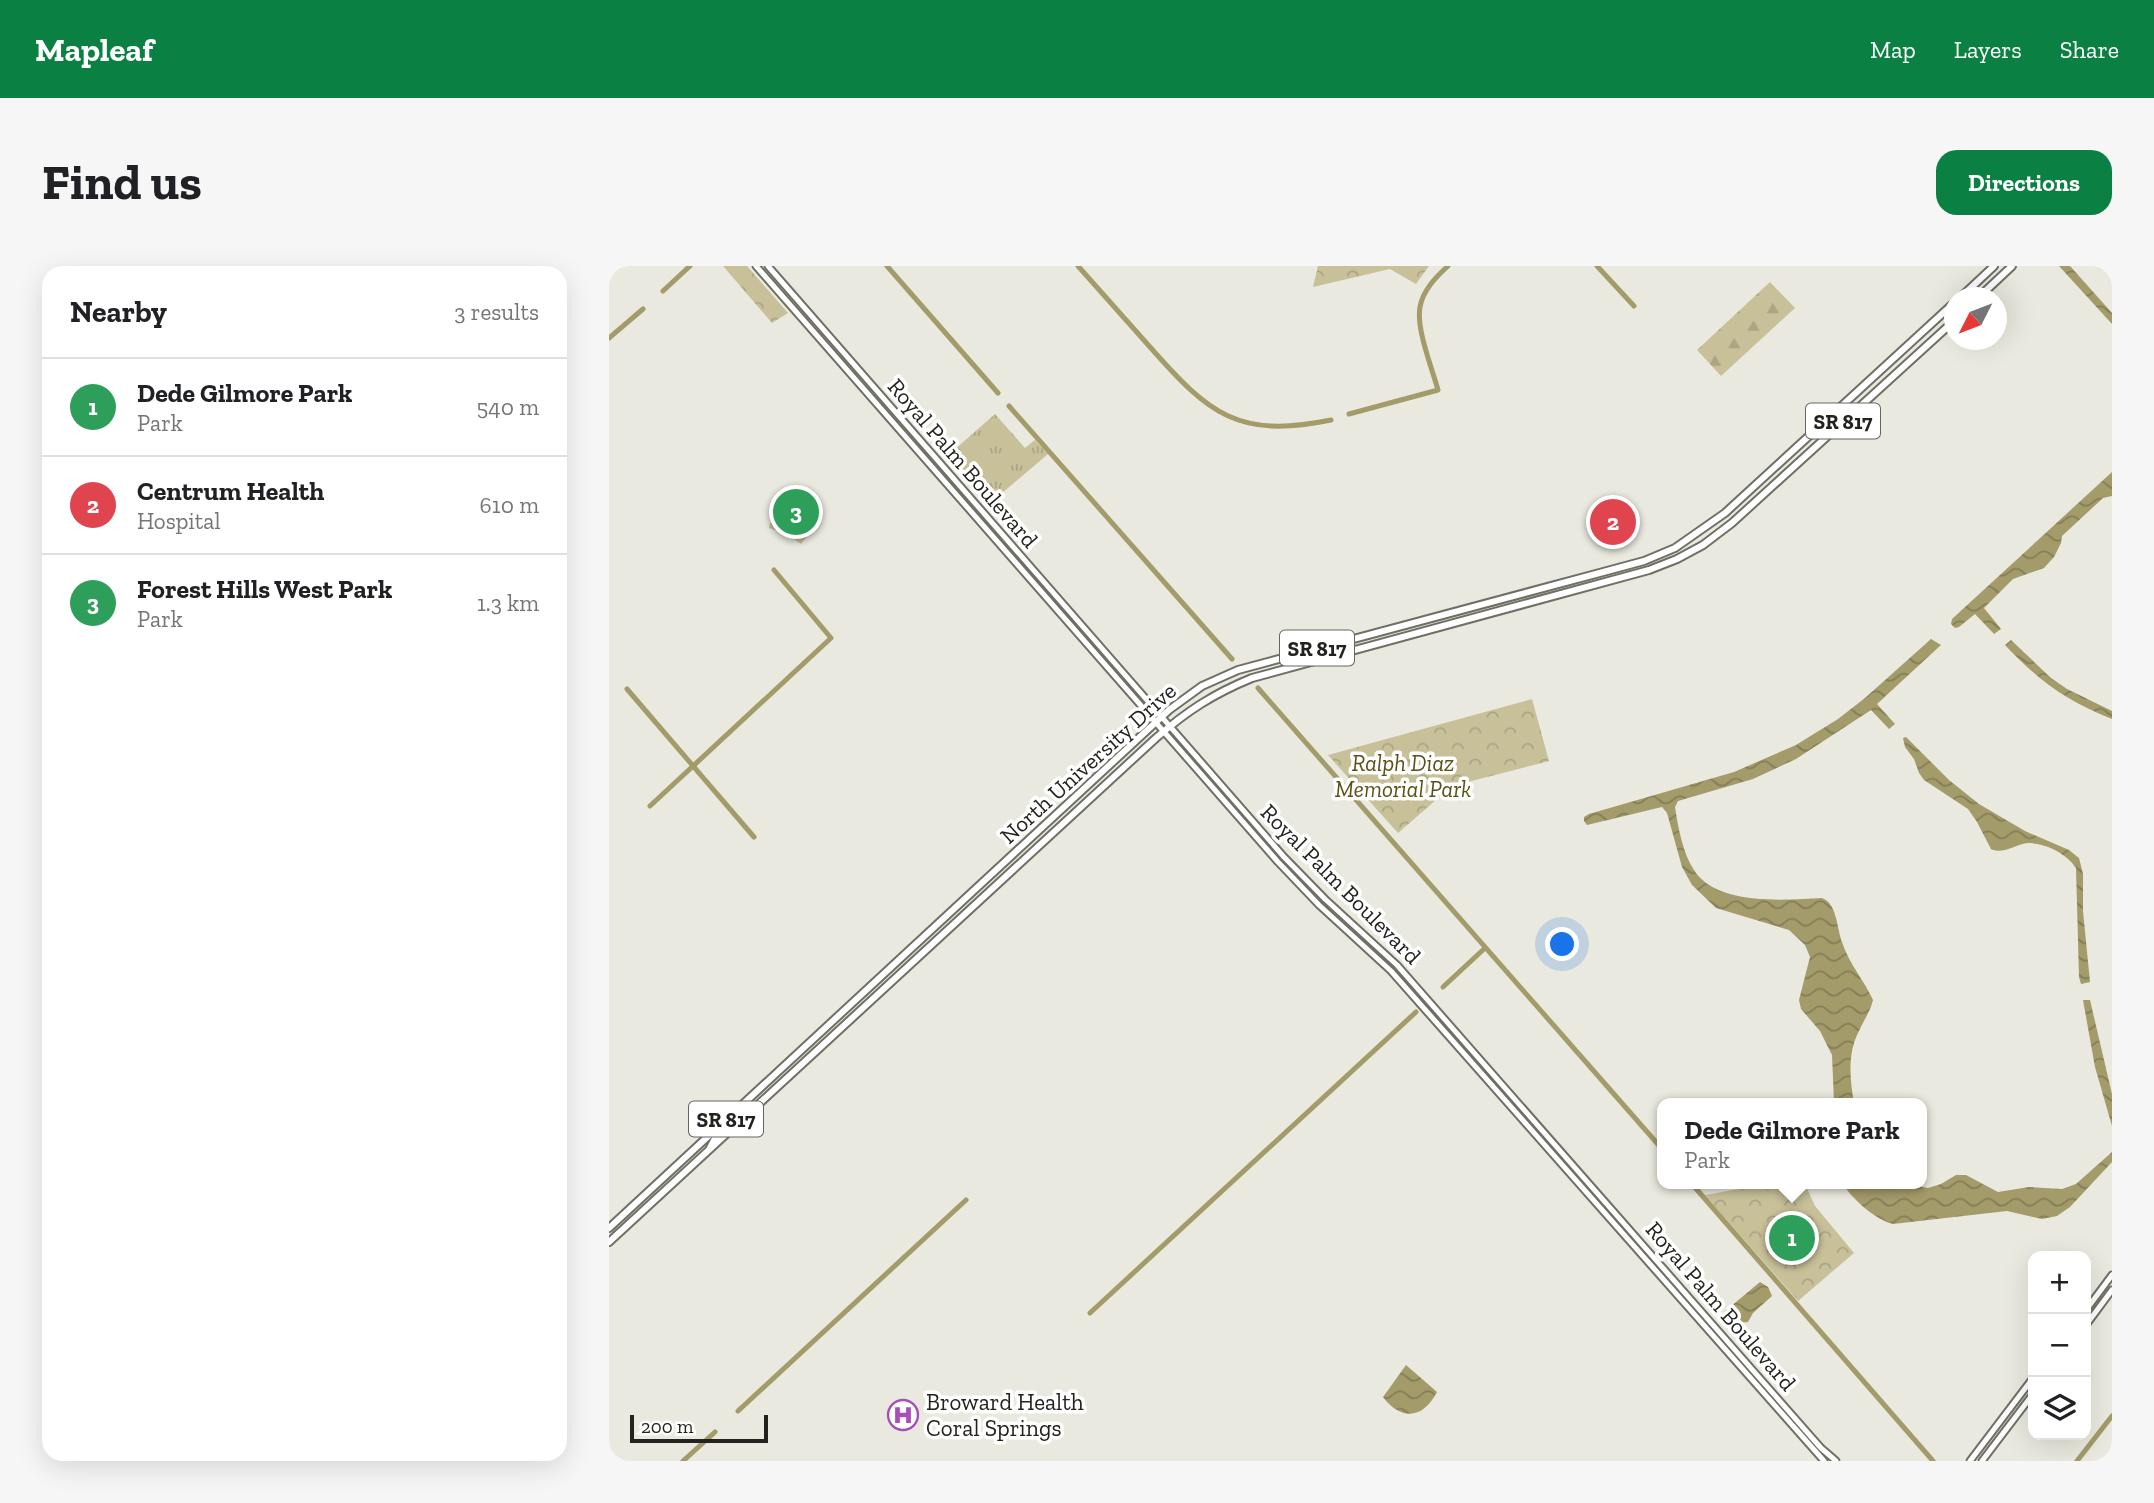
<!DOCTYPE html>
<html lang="en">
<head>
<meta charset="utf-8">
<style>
	:root { --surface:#fff; --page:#f6f6f6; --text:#202124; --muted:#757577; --line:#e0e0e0; --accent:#0b8043 }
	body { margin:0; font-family:"Zilla Slab",serif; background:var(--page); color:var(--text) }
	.controls { position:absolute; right:21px; bottom:21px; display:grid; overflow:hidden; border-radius:14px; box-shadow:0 7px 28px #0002 }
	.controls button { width:63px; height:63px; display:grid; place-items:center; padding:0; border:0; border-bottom:2px solid var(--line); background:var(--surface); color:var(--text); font:35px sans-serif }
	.compass { position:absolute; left:1335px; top:21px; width:63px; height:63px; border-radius:50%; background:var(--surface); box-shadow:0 7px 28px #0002; rotate:228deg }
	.scale { position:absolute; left:21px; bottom:18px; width:138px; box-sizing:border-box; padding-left:7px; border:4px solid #22221e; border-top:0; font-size:19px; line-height:24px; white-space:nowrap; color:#22221e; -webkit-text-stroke:5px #fff; paint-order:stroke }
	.you { position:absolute; left:954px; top:679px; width:24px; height:24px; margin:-18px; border:5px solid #fff; border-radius:50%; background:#1a73e8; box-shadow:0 0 0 10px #1a73e833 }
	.badge { display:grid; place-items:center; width:46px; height:46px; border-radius:50%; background:var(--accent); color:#fff; font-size:23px; font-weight:700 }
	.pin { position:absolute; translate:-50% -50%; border:4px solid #fff; box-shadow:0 2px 7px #0006 }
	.popup { position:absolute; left:1048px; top:832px; width:270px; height:91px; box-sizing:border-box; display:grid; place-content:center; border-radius:14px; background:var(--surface); filter:drop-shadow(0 2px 5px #0005); font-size:23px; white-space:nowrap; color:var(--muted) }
	.popup b { font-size:26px; color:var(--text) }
	.popup::after { content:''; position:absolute; left:50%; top:100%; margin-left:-14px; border:14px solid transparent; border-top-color:var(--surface) }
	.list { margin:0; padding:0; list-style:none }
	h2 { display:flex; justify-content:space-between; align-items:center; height:91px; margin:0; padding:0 28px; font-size:30px }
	h2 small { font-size:23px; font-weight:400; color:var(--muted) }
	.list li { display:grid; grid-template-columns:46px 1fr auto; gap:21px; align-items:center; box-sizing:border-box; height:98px; padding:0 28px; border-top:2px solid var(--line) }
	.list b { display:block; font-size:26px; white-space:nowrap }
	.list p { margin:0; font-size:23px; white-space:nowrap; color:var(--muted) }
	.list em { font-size:23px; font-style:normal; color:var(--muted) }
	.icon { flex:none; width:38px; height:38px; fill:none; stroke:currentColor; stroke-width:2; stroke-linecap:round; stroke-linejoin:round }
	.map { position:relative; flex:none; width:1503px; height:1195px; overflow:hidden; border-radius:21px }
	header { display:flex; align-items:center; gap:42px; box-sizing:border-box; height:98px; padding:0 35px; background:var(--accent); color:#fff }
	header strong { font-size:33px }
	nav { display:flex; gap:38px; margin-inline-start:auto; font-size:24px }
	.intro { display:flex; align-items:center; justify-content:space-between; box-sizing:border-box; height:168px; padding:0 42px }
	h1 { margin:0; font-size:49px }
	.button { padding:18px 32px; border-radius:21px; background:var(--accent); color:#fff; font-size:24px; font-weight:700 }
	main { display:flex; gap:42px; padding:0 42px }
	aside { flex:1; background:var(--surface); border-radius:21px; box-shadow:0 7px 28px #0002 }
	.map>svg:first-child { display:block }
</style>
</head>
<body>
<header>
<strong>Mapleaf</strong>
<nav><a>Map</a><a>Layers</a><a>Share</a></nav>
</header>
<div class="intro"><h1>Find us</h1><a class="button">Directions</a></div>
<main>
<aside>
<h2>Nearby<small>3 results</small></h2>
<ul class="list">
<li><span class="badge" style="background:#2e9e5b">1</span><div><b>Dede Gilmore Park</b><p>Park</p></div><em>540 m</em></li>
<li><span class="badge" style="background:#e0444e">2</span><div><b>Centrum Health</b><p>Hospital</p></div><em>610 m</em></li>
<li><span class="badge" style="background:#2e9e5b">3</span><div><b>Forest Hills West Park</b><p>Park</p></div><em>1.3 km</em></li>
</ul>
</aside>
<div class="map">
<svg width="1503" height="1195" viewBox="0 0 1503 1195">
	<defs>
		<pattern id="grass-tufts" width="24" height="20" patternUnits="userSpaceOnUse" patternTransform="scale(1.75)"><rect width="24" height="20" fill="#c7c099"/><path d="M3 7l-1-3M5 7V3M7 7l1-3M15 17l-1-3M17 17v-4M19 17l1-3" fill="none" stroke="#aba583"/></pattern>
		<pattern id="forest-firs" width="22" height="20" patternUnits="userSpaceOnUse" patternTransform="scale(1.75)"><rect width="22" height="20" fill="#c7c099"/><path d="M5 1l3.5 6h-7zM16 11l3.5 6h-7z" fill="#aba583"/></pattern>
		<pattern id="park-crowns" width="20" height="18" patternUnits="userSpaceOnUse" patternTransform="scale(1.75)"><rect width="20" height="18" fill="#c7c099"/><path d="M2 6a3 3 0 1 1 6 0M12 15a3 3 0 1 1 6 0" fill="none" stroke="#aba583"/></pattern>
		<pattern id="water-waves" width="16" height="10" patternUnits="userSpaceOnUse" patternTransform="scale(1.75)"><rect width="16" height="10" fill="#a39b6a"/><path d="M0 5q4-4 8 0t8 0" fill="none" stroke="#847e57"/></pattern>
	</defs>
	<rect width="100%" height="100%" fill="#eae9df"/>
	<path fill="url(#grass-tufts)" d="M 386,148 L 416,182 L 426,174 L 439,188 L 379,239 L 336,192 Z"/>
	<path fill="url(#forest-firs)" d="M 1161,16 L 1186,42 L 1112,110 L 1088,84 Z"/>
	<g fill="url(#park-crowns)">
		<path d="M 114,0 L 138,0 L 179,47 L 163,57 Z"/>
		<path d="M 709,0 L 820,0 L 807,18 L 781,3 L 704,21 Z"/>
		<path d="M 171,233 L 210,235 L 210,256 L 192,278 L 176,267 L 160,262 L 167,234 Z"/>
		<path d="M 923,433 L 940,495 L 843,520 L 789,567 L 719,489 Z"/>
		<path d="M 1159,918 L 1196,918 L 1206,940 L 1245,987 L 1189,1035 L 1096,929 Z"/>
	</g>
	<g fill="url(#water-waves)">
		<path d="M 1450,0 L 1461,0 L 1503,47 L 1503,58 Z"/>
		<path d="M 1503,206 L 1503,230 L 1494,232 L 1453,270 L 1452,277 L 1445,291 L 1435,302 L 1404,313 L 1375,342 L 1392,363 L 1385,368 L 1366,348 L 1350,361 L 1346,362 L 1342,358 L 1343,353 Z"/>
		<path d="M 1322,373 L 1332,379 L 1268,438 L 1286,458 L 1280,463 L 1262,444 L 1187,493 L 1144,513 L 1069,535 L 1066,541 C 1069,561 1074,588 1085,604 C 1107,640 1177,634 1213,632 C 1228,637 1228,663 1233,676 C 1240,698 1255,714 1264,734 C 1261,746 1255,754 1250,765 C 1238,787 1241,814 1245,837 L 1225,837 L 1223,789 L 1211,765 L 1192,743 L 1190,734 L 1201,691 L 1196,679 L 1180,664 L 1107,642 L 1083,619 L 1073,601 L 1058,547 L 1053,541 L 978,559 L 975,555 L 975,551 L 980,548 L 1125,506 L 1187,479 L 1229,453 L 1256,432 Z"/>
		<path d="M 1402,374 L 1442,412 L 1458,423 L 1503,445 L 1503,453 C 1457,435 1430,415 1396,379 Z"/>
		<path d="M 1297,471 L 1340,514 L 1370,538 L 1416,565 L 1460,584 L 1470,592 L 1474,608 L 1474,645 L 1481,716 L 1472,718 L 1470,711 L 1467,602 C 1458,588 1437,577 1419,577 C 1407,578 1394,589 1382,583 L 1368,556 L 1359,543 L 1315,514 L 1310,507 L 1305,493 L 1296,481 L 1294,472 Z"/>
		<path d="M 1474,734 L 1481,734 L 1503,828 L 1503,860 L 1486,801 Z"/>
		<path d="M 1503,886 L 1503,896 L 1461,941 L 1448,950 L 1433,953 L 1398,945 L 1284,958 C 1267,954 1243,933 1234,918 L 1297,918 L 1319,922 L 1332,918 L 1347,909 L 1357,909 L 1389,926 L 1420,921 L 1453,923 L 1467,918 Z"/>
		<path d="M 1151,1016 L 1159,1021 L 1163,1030 L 1144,1047 L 1139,1056 C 1129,1057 1116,1059 1115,1046 Z"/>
		<path d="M 797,1099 L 828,1126 C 814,1153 792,1155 774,1131 Z"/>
	</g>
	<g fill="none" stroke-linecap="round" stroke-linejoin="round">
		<g stroke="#a39b6a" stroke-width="5">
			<path d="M 278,0 L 389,127"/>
			<path d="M 469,0 C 493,27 517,54 541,81 C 600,148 629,173 722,154"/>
			<path d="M 988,0 L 1025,40"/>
			<path d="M 54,25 L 81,0"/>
			<path d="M 0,72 L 34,43"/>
			<path d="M 400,140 L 623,393"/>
			<path d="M 740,148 L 829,124 C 823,102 807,63 811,41 C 814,24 827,11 839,0"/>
			<path d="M 649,422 L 1054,884"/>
			<path d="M 18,423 L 145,571"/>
			<path d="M 41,540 L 222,372 L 165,304"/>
			<path d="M 834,721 L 876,682"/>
			<path d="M 1083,918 L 1324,1195"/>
			<path d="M 481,1047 L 807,746"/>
			<path d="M 129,1145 L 357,934"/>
			<path d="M 74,1195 L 106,1166"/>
			<path d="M 1468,1195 L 1503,1150"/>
		</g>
		<g stroke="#706f66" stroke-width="9">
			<g id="secondary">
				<path d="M 147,0 L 669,596 L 710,639 L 782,705 L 1215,1195"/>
				<path d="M 159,0 L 675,591 L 716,633 L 788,699 L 1212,1182 L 1227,1195"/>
				<path d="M 1477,1044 L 1503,1009"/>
				<path d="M 1477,1059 L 1503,1024"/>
				<path d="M 1361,1195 L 1424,1112"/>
				<path d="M 1373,1195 L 1424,1128"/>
			</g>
		</g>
		<g stroke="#706f66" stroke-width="10">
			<g id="primary">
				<path d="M 1351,32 L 1385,0"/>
				<path d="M 1369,32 L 1403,0"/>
				<path d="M 101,882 L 112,861"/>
				<path d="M 0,962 L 560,444 L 593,420 L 629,404 L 998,305 L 1035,295 L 1066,282 L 1116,247 L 1346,36"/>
				<path d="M 0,976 L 547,472 C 578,445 604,428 643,412 L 1040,304 L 1068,293 L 1094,279 L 1123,257 L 1346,54"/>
			</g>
		</g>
		<use href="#secondary" stroke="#fff" stroke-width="5"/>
		<use href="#primary" stroke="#fff" stroke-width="6"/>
	</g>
	<defs>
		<g id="hospital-ring" transform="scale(1.575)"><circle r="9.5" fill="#fff" stroke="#a74eba" stroke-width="1.5"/><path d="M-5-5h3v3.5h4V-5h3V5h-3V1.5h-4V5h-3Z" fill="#a74eba"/></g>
	</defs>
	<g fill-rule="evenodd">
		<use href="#hospital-ring" x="294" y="1149"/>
	</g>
	<g text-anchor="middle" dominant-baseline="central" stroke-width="7" stroke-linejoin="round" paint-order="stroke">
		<g fill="#fff" stroke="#646462" stroke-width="2">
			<rect x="1197" y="137.5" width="74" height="35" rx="5"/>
			<rect x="671" y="364.5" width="74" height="35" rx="5"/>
			<rect x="80" y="835.5" width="74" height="35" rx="5"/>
		</g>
		<g font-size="21" font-weight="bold" fill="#22221e">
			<text x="1234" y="155">SR 817</text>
			<text x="708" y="382">SR 817</text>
			<text x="117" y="853">SR 817</text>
		</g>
		<g font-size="23" fill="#22221e" stroke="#fff">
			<text transform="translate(354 197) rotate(49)">Royal Palm Boulevard</text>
			<text transform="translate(479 497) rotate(-42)">North University Drive</text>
			<text transform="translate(732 618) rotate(45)">Royal Palm Boulevard</text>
			<text transform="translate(1112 1040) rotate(49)">Royal Palm Boulevard</text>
		</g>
		<g font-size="23" font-style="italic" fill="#5b5116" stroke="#fff">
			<text x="794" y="497">Ralph Diaz<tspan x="794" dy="26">Memorial Park</tspan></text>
		</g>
		<g font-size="23" fill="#22221e" stroke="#fff" text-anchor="start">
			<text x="317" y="1136">Broward Health<tspan x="317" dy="26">Coral Springs</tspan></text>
		</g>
	</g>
</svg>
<div class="controls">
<button>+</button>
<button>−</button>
<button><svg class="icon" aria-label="layers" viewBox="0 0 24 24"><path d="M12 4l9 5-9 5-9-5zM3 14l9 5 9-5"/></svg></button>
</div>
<svg class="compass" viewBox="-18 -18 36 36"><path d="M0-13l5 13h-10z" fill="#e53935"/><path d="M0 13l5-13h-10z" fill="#757577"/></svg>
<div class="scale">200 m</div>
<div class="you"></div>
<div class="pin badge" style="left:1183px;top:972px;background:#2e9e5b">1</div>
<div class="popup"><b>Dede Gilmore Park</b>Park</div>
<div class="pin badge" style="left:1004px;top:256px;background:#e0444e">2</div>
<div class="pin badge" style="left:187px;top:246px;background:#2e9e5b">3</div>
</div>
</main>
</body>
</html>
